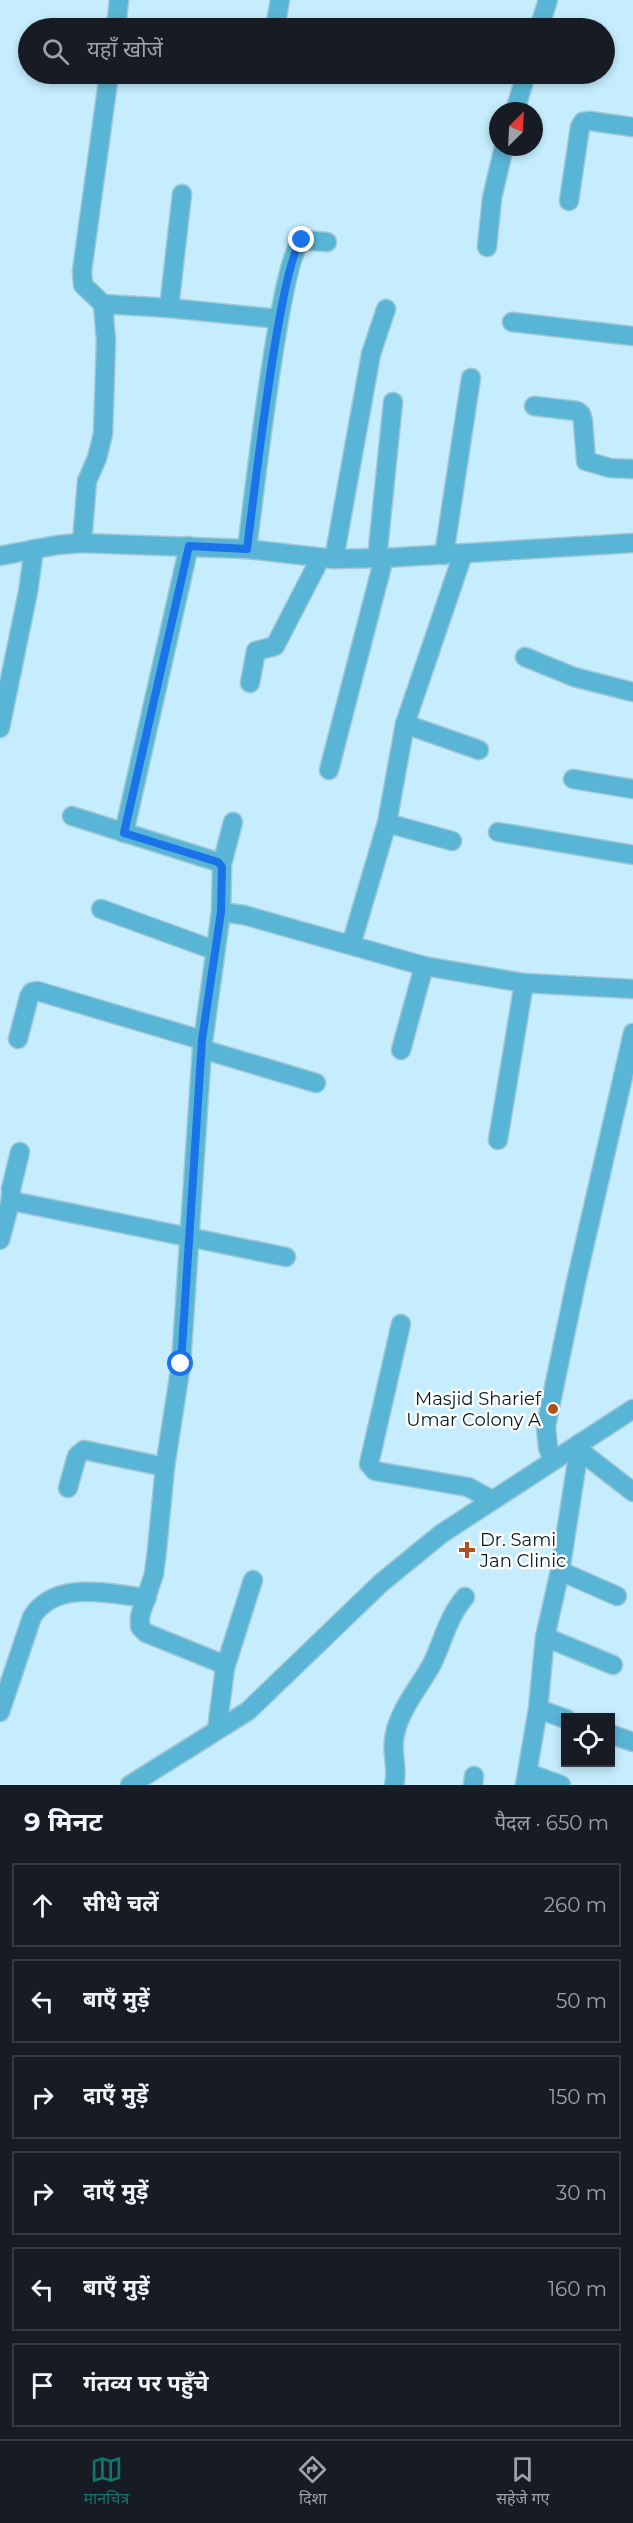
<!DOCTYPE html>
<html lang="hi">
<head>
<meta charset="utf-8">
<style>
	:root { --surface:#171b24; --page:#242831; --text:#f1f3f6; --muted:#9ea1a6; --line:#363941; --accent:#0f766e }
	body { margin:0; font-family:Montserrat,"Noto Sans Devanagari",sans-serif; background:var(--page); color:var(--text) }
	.controls { position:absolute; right:18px; bottom:18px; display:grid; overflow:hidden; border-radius:0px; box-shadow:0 3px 9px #0003 }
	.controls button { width:54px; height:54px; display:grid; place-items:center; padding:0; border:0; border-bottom:2px solid var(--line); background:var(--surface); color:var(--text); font:30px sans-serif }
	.compass { position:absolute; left:489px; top:102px; width:54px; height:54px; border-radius:50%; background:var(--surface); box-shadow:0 3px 9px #0003; rotate:24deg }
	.stop { position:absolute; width:18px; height:18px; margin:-14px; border:4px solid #1a73e8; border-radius:50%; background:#fff }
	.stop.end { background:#1a73e8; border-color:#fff; box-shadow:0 2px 6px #0008 }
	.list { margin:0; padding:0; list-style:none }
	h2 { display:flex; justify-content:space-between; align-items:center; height:78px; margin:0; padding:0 24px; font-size:26px }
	h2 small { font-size:20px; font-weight:400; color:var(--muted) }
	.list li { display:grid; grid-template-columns:39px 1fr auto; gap:18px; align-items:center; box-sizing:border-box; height:84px; margin:0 12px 12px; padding:0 12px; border:2px solid var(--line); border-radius:0px }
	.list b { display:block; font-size:22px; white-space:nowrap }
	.list em { font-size:20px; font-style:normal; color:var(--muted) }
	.icon { flex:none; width:33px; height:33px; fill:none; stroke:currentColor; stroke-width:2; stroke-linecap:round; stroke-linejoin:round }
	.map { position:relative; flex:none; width:633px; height:1785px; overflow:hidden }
	.search { position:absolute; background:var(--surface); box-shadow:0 3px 9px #0003; left:18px; right:18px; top:18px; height:66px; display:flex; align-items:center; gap:15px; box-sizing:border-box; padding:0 21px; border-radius:33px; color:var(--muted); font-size:22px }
	.sheet { height:654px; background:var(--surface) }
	nav { display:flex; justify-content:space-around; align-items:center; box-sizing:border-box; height:84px; border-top:2px solid var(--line); background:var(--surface); font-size:16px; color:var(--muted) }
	nav a { display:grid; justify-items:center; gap:3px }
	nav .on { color:var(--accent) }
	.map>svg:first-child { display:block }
</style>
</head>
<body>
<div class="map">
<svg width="633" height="1785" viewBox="0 0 633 1785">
	<rect width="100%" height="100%" fill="#c5edfd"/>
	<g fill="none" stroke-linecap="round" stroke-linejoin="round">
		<g stroke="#a2c7d6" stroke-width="21">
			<g id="minor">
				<path d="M 116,28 L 119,0"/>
				<path d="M 275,28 L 280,0"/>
				<path d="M 539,28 L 548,0"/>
				<path d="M 515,111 L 526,74"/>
				<path d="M 569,201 L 580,127 L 583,122 L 590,121 L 633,127"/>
				<path d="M 487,247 L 492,198 L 504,147"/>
				<path d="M 103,304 L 169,308 L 279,319"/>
				<path d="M 169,308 L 182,194"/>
				<path d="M 512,322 L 633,336"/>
				<path d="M 534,406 L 577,411 L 581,414 L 583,421 L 586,461 L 610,468 L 633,469"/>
				<path d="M 82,543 L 87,481 L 97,458 L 103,434 L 106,341 L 103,304 L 83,285 L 82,271 L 109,74"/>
				<path d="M 247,549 C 253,504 280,259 302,240 L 327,242"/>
				<path d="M 444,555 L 471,378"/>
				<path d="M 0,556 L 57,545 L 82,543 L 247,549 L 334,559 L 384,558 L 633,543"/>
				<path d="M 334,559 L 371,354 L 386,309"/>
				<path d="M 377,559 L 393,402"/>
				<path d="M 525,657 L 574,677 L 633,692"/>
				<path d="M 250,683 L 256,651 L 275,646 L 320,559"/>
				<path d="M 405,724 L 479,750"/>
				<path d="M 0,728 L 28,592 L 34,549"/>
				<path d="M 329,770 L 384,558"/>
				<path d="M 573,779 L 633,789"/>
				<path d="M 72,816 L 218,862 L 222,867 L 221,912 L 202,1049 L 181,1364 L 165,1467 L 157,1550 L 154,1574 L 140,1616 L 140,1627 L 146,1633 L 218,1662 L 225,1668"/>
				<path d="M 387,823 L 452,841"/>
				<path d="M 498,832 L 633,855"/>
				<path d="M 124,833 L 189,546"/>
				<path d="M 222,864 L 233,822"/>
				<path d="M 101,909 L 214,950"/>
				<path d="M 221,912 L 244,915 L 424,966 L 524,983 L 633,989"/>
				<path d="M 351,945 L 387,823 L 405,724 L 463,554"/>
				<path d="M 18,1039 L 29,997 L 32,992 L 37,991 L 202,1040"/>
				<path d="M 202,1049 L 316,1083"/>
				<path d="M 401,1050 L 424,966"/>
				<path d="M 498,1140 L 524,983"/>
				<path d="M 20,1152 L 11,1189 L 11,1199 L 17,1202 L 286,1257"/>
				<path d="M 0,1240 L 11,1199"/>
				<path d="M 401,1324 L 369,1464 L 375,1471 L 468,1487 L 492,1500"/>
				<path d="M 579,1450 L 633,1492"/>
				<path d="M 553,1460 L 548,1448 L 546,1426 L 576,1282 L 633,1033"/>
				<path d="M 68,1488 L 77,1456 L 84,1450 L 165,1467"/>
				<path d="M 560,1571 L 617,1596"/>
				<path d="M 545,1637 L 613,1665"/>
				<path d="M 538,1709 L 566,1719"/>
				<path d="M 0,1712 L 32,1617 C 56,1579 109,1594 147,1598"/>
				<path d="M 217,1729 L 225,1668 L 253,1580"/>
				<path d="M 610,1734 L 633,1742"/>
				<path d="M 528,1773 L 561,1785"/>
				<path d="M 130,1785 L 248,1711 L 381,1583 L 441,1534 L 633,1409"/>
				<path d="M 394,1785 C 399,1768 390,1751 395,1734 C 400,1709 420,1686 432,1664 C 443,1641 448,1617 465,1597"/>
				<path d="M 473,1785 L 474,1776"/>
				<path d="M 525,1785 L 538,1709 L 545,1637 L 560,1571 L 580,1443"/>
			</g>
		</g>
		<use href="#minor" stroke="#59b5d5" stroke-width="18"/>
	</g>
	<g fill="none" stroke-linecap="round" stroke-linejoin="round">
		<path stroke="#1a73e8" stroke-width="8" d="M 181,1364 L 202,1040 L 221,912 L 222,867 L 218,862 L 124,833 L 189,546 L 247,549 C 253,504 280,260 302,240"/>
	</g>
	<g fill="#b34e1e" stroke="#fff" stroke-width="2">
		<circle cx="553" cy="1409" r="6"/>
		<path d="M464 1541h6v6h6v6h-6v6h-6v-6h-6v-6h6z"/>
	</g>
	<g text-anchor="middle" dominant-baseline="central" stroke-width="5" stroke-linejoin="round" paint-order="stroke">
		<g font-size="18" fill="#001c25" stroke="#fff" text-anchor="end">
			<text x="541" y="1399">Masjid Sharief<tspan x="541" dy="21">Umar Colony A</tspan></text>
			<text x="480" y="1540" text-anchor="start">Dr. Sami<tspan x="480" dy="21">Jan Clinic</tspan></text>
		</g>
	</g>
</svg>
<div class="controls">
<button><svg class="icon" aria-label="locate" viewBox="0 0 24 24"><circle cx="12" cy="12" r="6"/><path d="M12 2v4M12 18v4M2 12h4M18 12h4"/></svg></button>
</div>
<svg class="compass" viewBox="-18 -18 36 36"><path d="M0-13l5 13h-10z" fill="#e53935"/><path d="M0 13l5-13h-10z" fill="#9ea1a6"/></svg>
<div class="stop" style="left:181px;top:1364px"></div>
<div class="stop end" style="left:302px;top:240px"></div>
<div class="search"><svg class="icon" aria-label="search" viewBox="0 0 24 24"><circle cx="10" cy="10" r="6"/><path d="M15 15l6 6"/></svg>यहाँ खोजें</div>
</div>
<section class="sheet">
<h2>9 मिनट<small>पैदल · 650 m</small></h2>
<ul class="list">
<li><svg class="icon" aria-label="ahead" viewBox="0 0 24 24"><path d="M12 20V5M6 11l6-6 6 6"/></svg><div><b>सीधे चलें</b></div><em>260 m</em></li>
<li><svg class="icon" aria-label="left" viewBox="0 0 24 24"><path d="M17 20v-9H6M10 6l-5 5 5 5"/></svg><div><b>बाएँ मुड़ें</b></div><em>50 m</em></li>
<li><svg class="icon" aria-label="right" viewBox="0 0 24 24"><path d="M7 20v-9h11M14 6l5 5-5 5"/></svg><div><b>दाएँ मुड़ें</b></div><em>150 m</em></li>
<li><svg class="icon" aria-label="right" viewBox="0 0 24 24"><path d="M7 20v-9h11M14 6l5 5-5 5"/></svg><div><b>दाएँ मुड़ें</b></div><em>30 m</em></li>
<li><svg class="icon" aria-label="left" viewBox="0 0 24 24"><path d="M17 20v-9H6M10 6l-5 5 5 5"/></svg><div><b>बाएँ मुड़ें</b></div><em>160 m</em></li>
<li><svg class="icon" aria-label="arrive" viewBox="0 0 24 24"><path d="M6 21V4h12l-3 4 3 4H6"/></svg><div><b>गंतव्य पर पहुँचे</b></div></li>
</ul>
</section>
<nav>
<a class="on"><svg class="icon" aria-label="map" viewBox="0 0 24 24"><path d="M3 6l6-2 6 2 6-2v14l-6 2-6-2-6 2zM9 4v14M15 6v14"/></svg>मानचित्र</a>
<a><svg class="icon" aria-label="directions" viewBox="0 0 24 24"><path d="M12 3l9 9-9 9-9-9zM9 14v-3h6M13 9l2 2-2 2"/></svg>दिशा</a>
<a><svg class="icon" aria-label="saved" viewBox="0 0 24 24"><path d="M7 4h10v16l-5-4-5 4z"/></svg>सहेजे गए</a>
</nav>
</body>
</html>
